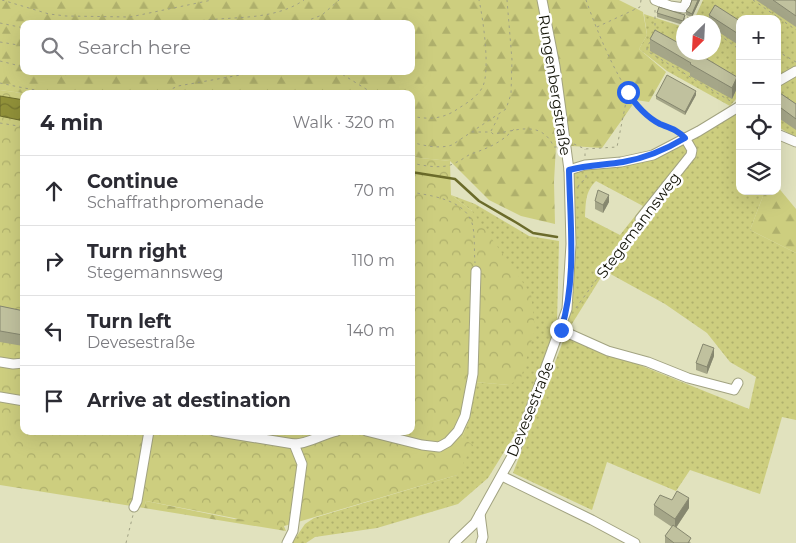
<!DOCTYPE html>
<html lang="en">
<head>
<meta charset="utf-8">
<style>
	:root { --surface:#fff; --page:#f7f7f7; --text:#2b2b33; --muted:#7c7c81; --line:#e1e1e2 }
	body { margin:0; font-family:Montserrat,sans-serif; background:var(--page); color:var(--text) }
	.controls { position:absolute; right:15px; top:15px; display:grid; overflow:hidden; border-radius:10px; box-shadow:0 5px 20px #0002 }
	.controls button { width:45px; height:45px; display:grid; place-items:center; padding:0; border:0; border-bottom:1px solid var(--line); background:var(--surface); color:var(--text); font:25px sans-serif }
	.compass { position:absolute; left:676px; top:15px; width:45px; height:45px; border-radius:50%; background:var(--surface); box-shadow:0 5px 20px #0002; rotate:204deg }
	.stop { position:absolute; width:15px; height:15px; margin:-11px; border:4px solid #2563eb; border-radius:50%; background:#fff }
	.stop.end { background:#2563eb; border-color:#fff; box-shadow:0 1px 5px #0008 }
	.list { margin:0; padding:0; list-style:none }
	h2 { display:flex; justify-content:space-between; align-items:center; height:65px; margin:0; padding:0 20px; font-size:21px }
	h2 small { font-size:16px; font-weight:400; color:var(--muted) }
	.list li { display:grid; grid-template-columns:32px 1fr auto; gap:15px; align-items:center; box-sizing:border-box; height:70px; padding:0 20px; border-top:1px solid var(--line) }
	.list b { display:block; font-size:19px; white-space:nowrap }
	.list p { margin:0; font-size:16px; white-space:nowrap; color:var(--muted) }
	.list em { font-size:16px; font-style:normal; color:var(--muted) }
	.icon { flex:none; width:28px; height:28px; fill:none; stroke:currentColor; stroke-width:2; stroke-linecap:round; stroke-linejoin:round }
	.map { position:relative; flex:none; width:796px; height:543px; overflow:hidden }
	.search { position:absolute; background:var(--surface); box-shadow:0 5px 20px #0002; left:20px; top:20px; width:395px; height:55px; display:flex; align-items:center; gap:12px; box-sizing:border-box; padding:0 18px; border-radius:10px; color:var(--muted); font-size:19px }
	.panel { position:absolute; background:var(--surface); box-shadow:0 5px 20px #0002; left:20px; top:90px; width:395px; height:345px; border-radius:10px }
	.map>svg:first-child { display:block }
</style>
</head>
<body>
<div class="map">
<svg width="796" height="543" viewBox="0 0 796 543">
	<defs>
		<pattern id="grass-dots" width="8" height="8" patternUnits="userSpaceOnUse" patternTransform="scale(1.25)"><rect width="8" height="8" fill="#cdce7f"/><path d="M2 2h.1M6 6h.1" fill="none" stroke="#afb06c" stroke-width="1.8" stroke-linecap="round"/></pattern>
		<pattern id="forest-firs" width="22" height="20" patternUnits="userSpaceOnUse" patternTransform="scale(1.25)"><rect width="22" height="20" fill="#cdce7f"/><path d="M5 1l3.5 6h-7zM16 11l3.5 6h-7z" fill="#afb06c"/></pattern>
		<pattern id="park-crowns" width="20" height="18" patternUnits="userSpaceOnUse" patternTransform="scale(1.25)"><rect width="20" height="18" fill="#cdce7f"/><path d="M2 6a3 3 0 1 1 6 0M12 15a3 3 0 1 1 6 0" fill="none" stroke="#afb06c"/></pattern>
		<pattern id="water-waves" width="16" height="10" patternUnits="userSpaceOnUse" patternTransform="scale(1.25)"><rect width="16" height="10" fill="#919139"/><path d="M0 5q4-4 8 0t8 0" fill="none" stroke="#75752e"/></pattern>
	</defs>
	<rect width="100%" height="100%" fill="#e1e2be"/>
	<g fill="url(#grass-dots)" fill-rule="evenodd">
		<path d="M 703,0 L 796,0 L 796,138 L 777,126 L 777,19 L 740,19 L 740,102 L 736,99 L 730,106 L 667,71 L 639,49 L 647,35 L 644,14 L 683,27 L 684,52 L 714,52 L 714,22 L 693,22 Z"/>
		<path d="M 740,111 L 740,191 L 765,191 L 750,230 L 796,253 L 796,420 L 782,417 L 760,494 L 690,470 L 676,491 L 607,462 L 592,510 L 513,473 L 565,336 L 563,331 L 569,287 L 569,170 L 635,159 ZM 596,181 L 643,206 L 620,235 L 585,217 C 586,202 585,192 596,181 ZM 605,271 L 665,304 L 707,333 L 730,362 L 756,377 L 749,409 L 565,335 Z"/>
		<path d="M 451,195 L 475,204 L 529,236 L 559,241 L 557,323 L 517,431 L 488,478 L 458,504 L 377,528 L 315,537 L 306,543 L 292,543 L 305,524 L 314,518 L 457,475 L 462,438 L 470,417 L 475,382 L 509,385 L 472,211 Z"/>
	</g>
	<g fill="url(#forest-firs)" fill-rule="evenodd">
		<path d="M 0,0 L 619,0 L 643,12 L 647,35 L 639,49 L 666,72 L 649,102 L 636,100 L 602,148 L 556,145 L 554,182 L 555,224 L 521,216 L 489,200 L 450,161 L 411,157 L 411,94 L 29,94 L 0,90 ZM 24,24 L 411,24 L 411,71 L 24,71 Z"/>
		<path d="M 777,186 L 796,209 L 796,253 L 750,230 L 765,191 L 777,191 Z"/>
		<path d="M 146,501 L 234,519 L 279,514 L 286,531 L 144,508 Z"/>
	</g>
	<path fill="url(#park-crowns)" d="M 0,90 L 29,94 L 24,94 L 24,431 L 411,431 L 411,157 L 450,161 L 451,195 L 472,211 L 531,294 L 535,329 L 521,378 L 509,385 L 475,382 L 470,417 L 462,438 L 473,445 L 457,475 L 281,527 L 146,501 L 144,508 L 0,485 Z"/>
	<path fill="url(#water-waves)" stroke="#6b6b2a" d="M 0,96 L 24,100 L 24,121 L 0,116 Z"/>
	<g fill="none" stroke-linecap="round" stroke-linejoin="round">
		<path stroke="#6b6b2a" stroke-width="2.5" d="M 411,172 L 455,179 L 479,201 L 517,223 L 533,233 L 557,237"/>
		<g stroke="#a2a381" stroke-width="11">
			<g id="minor">
				<path d="M 655,0 L 670,6 L 684,8 L 687,0"/>
				<path d="M 777,82 L 796,71"/>
				<path d="M 777,134 L 796,142"/>
				<path d="M 569,170 L 585,165 L 621,162 L 653,155 L 699,131 L 740,106"/>
				<path d="M 640,219 L 691,155 L 692,150 L 685,138"/>
				<path d="M 561,330 L 608,351 L 648,362 L 688,378 L 734,390 L 738,383"/>
				<path d="M 0,362 L 13,364 L 24,363"/>
				<path d="M 0,397 L 24,401"/>
				<path d="M 214,431 L 294,444 C 309,444 322,434 337,431"/>
				<path d="M 366,431 L 422,445 L 439,447 L 448,442 L 458,431 L 465,416 L 473,374 L 476,271"/>
				<path d="M 502,476 L 592,520 L 635,543"/>
				<path d="M 134,507 L 137,501 L 149,431"/>
				<path d="M 480,514 L 483,537 L 481,543"/>
				<path d="M 287,543 L 293,531 L 302,464 L 294,444"/>
				<path d="M 454,543 L 475,523 L 516,449 L 567,309 L 571,244 L 569,170 L 555,66 L 542,0"/>
			</g>
		</g>
		<g stroke="#a0a184" stroke-width="1" stroke-dasharray="2.5 4" stroke-linecap="butt">
			<path d="M 2,0 L 49,14 L 66,16 L 130,17 L 212,0"/>
			<path d="M 586,0 C 597,31 621,92 646,113 C 656,122 668,126 680,132"/>
			<path d="M 753,0 L 796,30"/>
			<path d="M 687,17 C 692,19 697,19 702,22"/>
			<path d="M 0,23 L 24,28"/>
			<path d="M 183,24 C 222,14 269,24 304,0"/>
			<path d="M 299,24 L 322,15 L 339,0"/>
			<path d="M 597,27 L 640,7 L 641,0"/>
			<path d="M 714,31 L 740,50"/>
			<path d="M 655,32 L 655,9"/>
			<path d="M 0,42 L 24,46"/>
			<path d="M 650,42 L 647,47 L 647,51 L 732,102"/>
			<path d="M 777,51 L 796,62"/>
			<path d="M 0,61 L 24,67"/>
			<path d="M 46,71 L 62,75 L 100,71"/>
			<path d="M 107,71 L 136,74 L 148,71"/>
			<path d="M 337,71 L 374,94"/>
			<path d="M 0,83 C 23,88 47,93 70,93 C 92,93 107,90 129,94"/>
			<path d="M 161,94 L 178,86 L 263,71"/>
			<path d="M 303,94 L 319,92 L 331,94"/>
			<path d="M 411,116 C 429,120 444,119 459,108 C 467,103 477,97 482,88 C 491,73 483,18 479,0"/>
			<path d="M 0,123 L 24,127"/>
			<path d="M 491,131 L 498,118 L 497,116"/>
			<path d="M 472,132 L 491,132 L 493,134 C 516,131 541,119 554,147 L 558,147"/>
			<path d="M 411,142 C 425,146 439,149 452,145 L 506,109 L 511,94 L 512,60 L 507,0"/>
			<path d="M 574,144 L 585,149 L 617,147 L 628,92"/>
			<path d="M 585,156 L 585,149"/>
			<path d="M 411,163 C 426,166 444,170 457,162 C 462,160 466,156 471,154 C 488,148 501,143 514,129"/>
			<path d="M 578,187 L 580,183 L 586,179 L 586,175"/>
			<path d="M 411,192 C 433,196 468,200 473,227 C 475,239 474,251 475,263"/>
			<path d="M 576,308 L 635,226"/>
			<path d="M 126,543 L 133,515"/>
		</g>
		<use href="#minor" stroke="#fff" stroke-width="9"/>
	</g>
	<g fill="#a5a688">
		<path d="M 692,0 L 700,0 L 692,17 L 686,15 L 686,11 L 690,6 Z"/>
		<path d="M 756,0 L 794,0 L 796,1 L 796,27 Z"/>
		<path d="M 657,13 L 685,18 L 683,25 L 657,17 Z"/>
		<path d="M 709,15 L 740,21 L 740,46 L 714,29 L 714,22 L 709,22 Z"/>
		<path d="M 650,39 L 737,88 L 732,99 L 690,76 L 690,73 L 650,51 Z"/>
		<path d="M 777,91 L 796,104 L 796,130 L 777,117 Z"/>
		<path d="M 696,95 L 685,115 L 656,99 L 656,96 Z"/>
		<path d="M 595,201 L 609,202 L 603,213 L 595,209 Z"/>
		<path d="M 0,306 L 24,311 L 23,346 L 0,342 Z"/>
		<path d="M 714,356 L 707,374 L 696,370 L 696,363 Z"/>
		<path d="M 654,505 L 689,508 L 676,528 L 691,543 L 665,543 L 665,536 L 672,527 L 654,515 Z"/>
	</g>
	<g fill="#86876f">
		<path d="M 698,0 L 700,0 L 692,17 L 692,14 Z"/>
		<path d="M 779,47 L 779,58 L 777,61 L 777,50 Z"/>
		<path d="M 737,77 L 737,88 L 732,99 L 732,88 Z"/>
		<path d="M 696,91 L 696,95 L 685,115 L 685,112 Z"/>
		<path d="M 609,195 L 609,202 L 603,213 L 603,205 Z"/>
		<path d="M 714,348 L 714,356 L 707,374 L 707,367 Z"/>
		<path d="M 689,498 L 689,508 L 675,529 L 675,519 Z"/>
	</g>
	<g fill="#c0c19e" stroke="#86876f">
		<path d="M 692,0 L 698,0 L 692,14 L 686,11 L 690,6 Z"/>
		<path d="M 773,0 L 794,0 L 796,1 L 796,16 Z"/>
		<path d="M 715,5 L 740,21 L 740,35 L 709,15 Z"/>
		<path d="M 659,7 L 685,15 L 683,21 L 657,13 Z"/>
		<path d="M 655,30 L 684,46 L 684,52 L 695,52 L 737,77 L 732,88 L 690,64 L 691,63 L 650,39 Z"/>
		<path d="M 667,75 L 696,91 L 685,112 L 656,96 Z"/>
		<path d="M 777,91 L 796,104 L 796,119 L 777,105 Z"/>
		<path d="M 598,190 L 609,195 L 603,205 L 595,201 Z"/>
		<path d="M 0,306 L 24,311 L 24,330 L 23,335 L 0,331 Z"/>
		<path d="M 703,344 L 714,348 L 707,367 L 696,363 Z"/>
		<path d="M 677,491 L 689,498 L 675,519 L 654,505 L 660,495 L 672,500 Z"/>
		<path d="M 673,525 L 691,538 L 688,543 L 674,543 L 665,536 Z"/>
	</g>
	<g fill="none" stroke-linecap="round" stroke-linejoin="round">
		<path stroke="#2563eb" stroke-width="6" d="M 561,330 C 577,280 570,222 569,170 C 587,165 605,165 623,162 C 646,158 665,150 685,138 C 678,130 670,128 660,124 C 648,118 635,105 628,92"/>
	</g>
	<g text-anchor="middle" dominant-baseline="central" stroke-width="5" stroke-linejoin="round" paint-order="stroke">
		<g font-size="15" fill="#111206" stroke="#fff">
			<text transform="translate(555 85) rotate(81)">Rungenbergstraße</text>
			<text transform="translate(638 225) rotate(-53)">Stegemannsweg</text>
			<text transform="translate(530 409) rotate(-68)">Devesestraße</text>
		</g>
	</g>
</svg>
<div class="controls">
<button>+</button>
<button>−</button>
<button><svg class="icon" aria-label="locate" viewBox="0 0 24 24"><circle cx="12" cy="12" r="6"/><path d="M12 2v4M12 18v4M2 12h4M18 12h4"/></svg></button>
<button><svg class="icon" aria-label="layers" viewBox="0 0 24 24"><path d="M12 4l9 5-9 5-9-5zM3 14l9 5 9-5"/></svg></button>
</div>
<svg class="compass" viewBox="-18 -18 36 36"><path d="M0-13l5 13h-10z" fill="#e53935"/><path d="M0 13l5-13h-10z" fill="#7c7c81"/></svg>
<div class="stop" style="left:628px;top:92px"></div>
<div class="stop end" style="left:561px;top:330px"></div>
<div class="search"><svg class="icon" aria-label="search" viewBox="0 0 24 24"><circle cx="10" cy="10" r="6"/><path d="M15 15l6 6"/></svg>Search here</div>
<section class="panel">
<h2>4 min<small>Walk · 320 m</small></h2>
<ul class="list">
<li><svg class="icon" aria-label="ahead" viewBox="0 0 24 24"><path d="M12 20V5M6 11l6-6 6 6"/></svg><div><b>Continue</b><p>Schaffrathpromenade</p></div><em>70 m</em></li>
<li><svg class="icon" aria-label="right" viewBox="0 0 24 24"><path d="M7 20v-9h11M14 6l5 5-5 5"/></svg><div><b>Turn right</b><p>Stegemannsweg</p></div><em>110 m</em></li>
<li><svg class="icon" aria-label="left" viewBox="0 0 24 24"><path d="M17 20v-9H6M10 6l-5 5 5 5"/></svg><div><b>Turn left</b><p>Devesestraße</p></div><em>140 m</em></li>
<li><svg class="icon" aria-label="arrive" viewBox="0 0 24 24"><path d="M6 21V4h12l-3 4 3 4H6"/></svg><div><b>Arrive at destination</b></div></li>
</ul>
</section>
</div>
</body>
</html>
